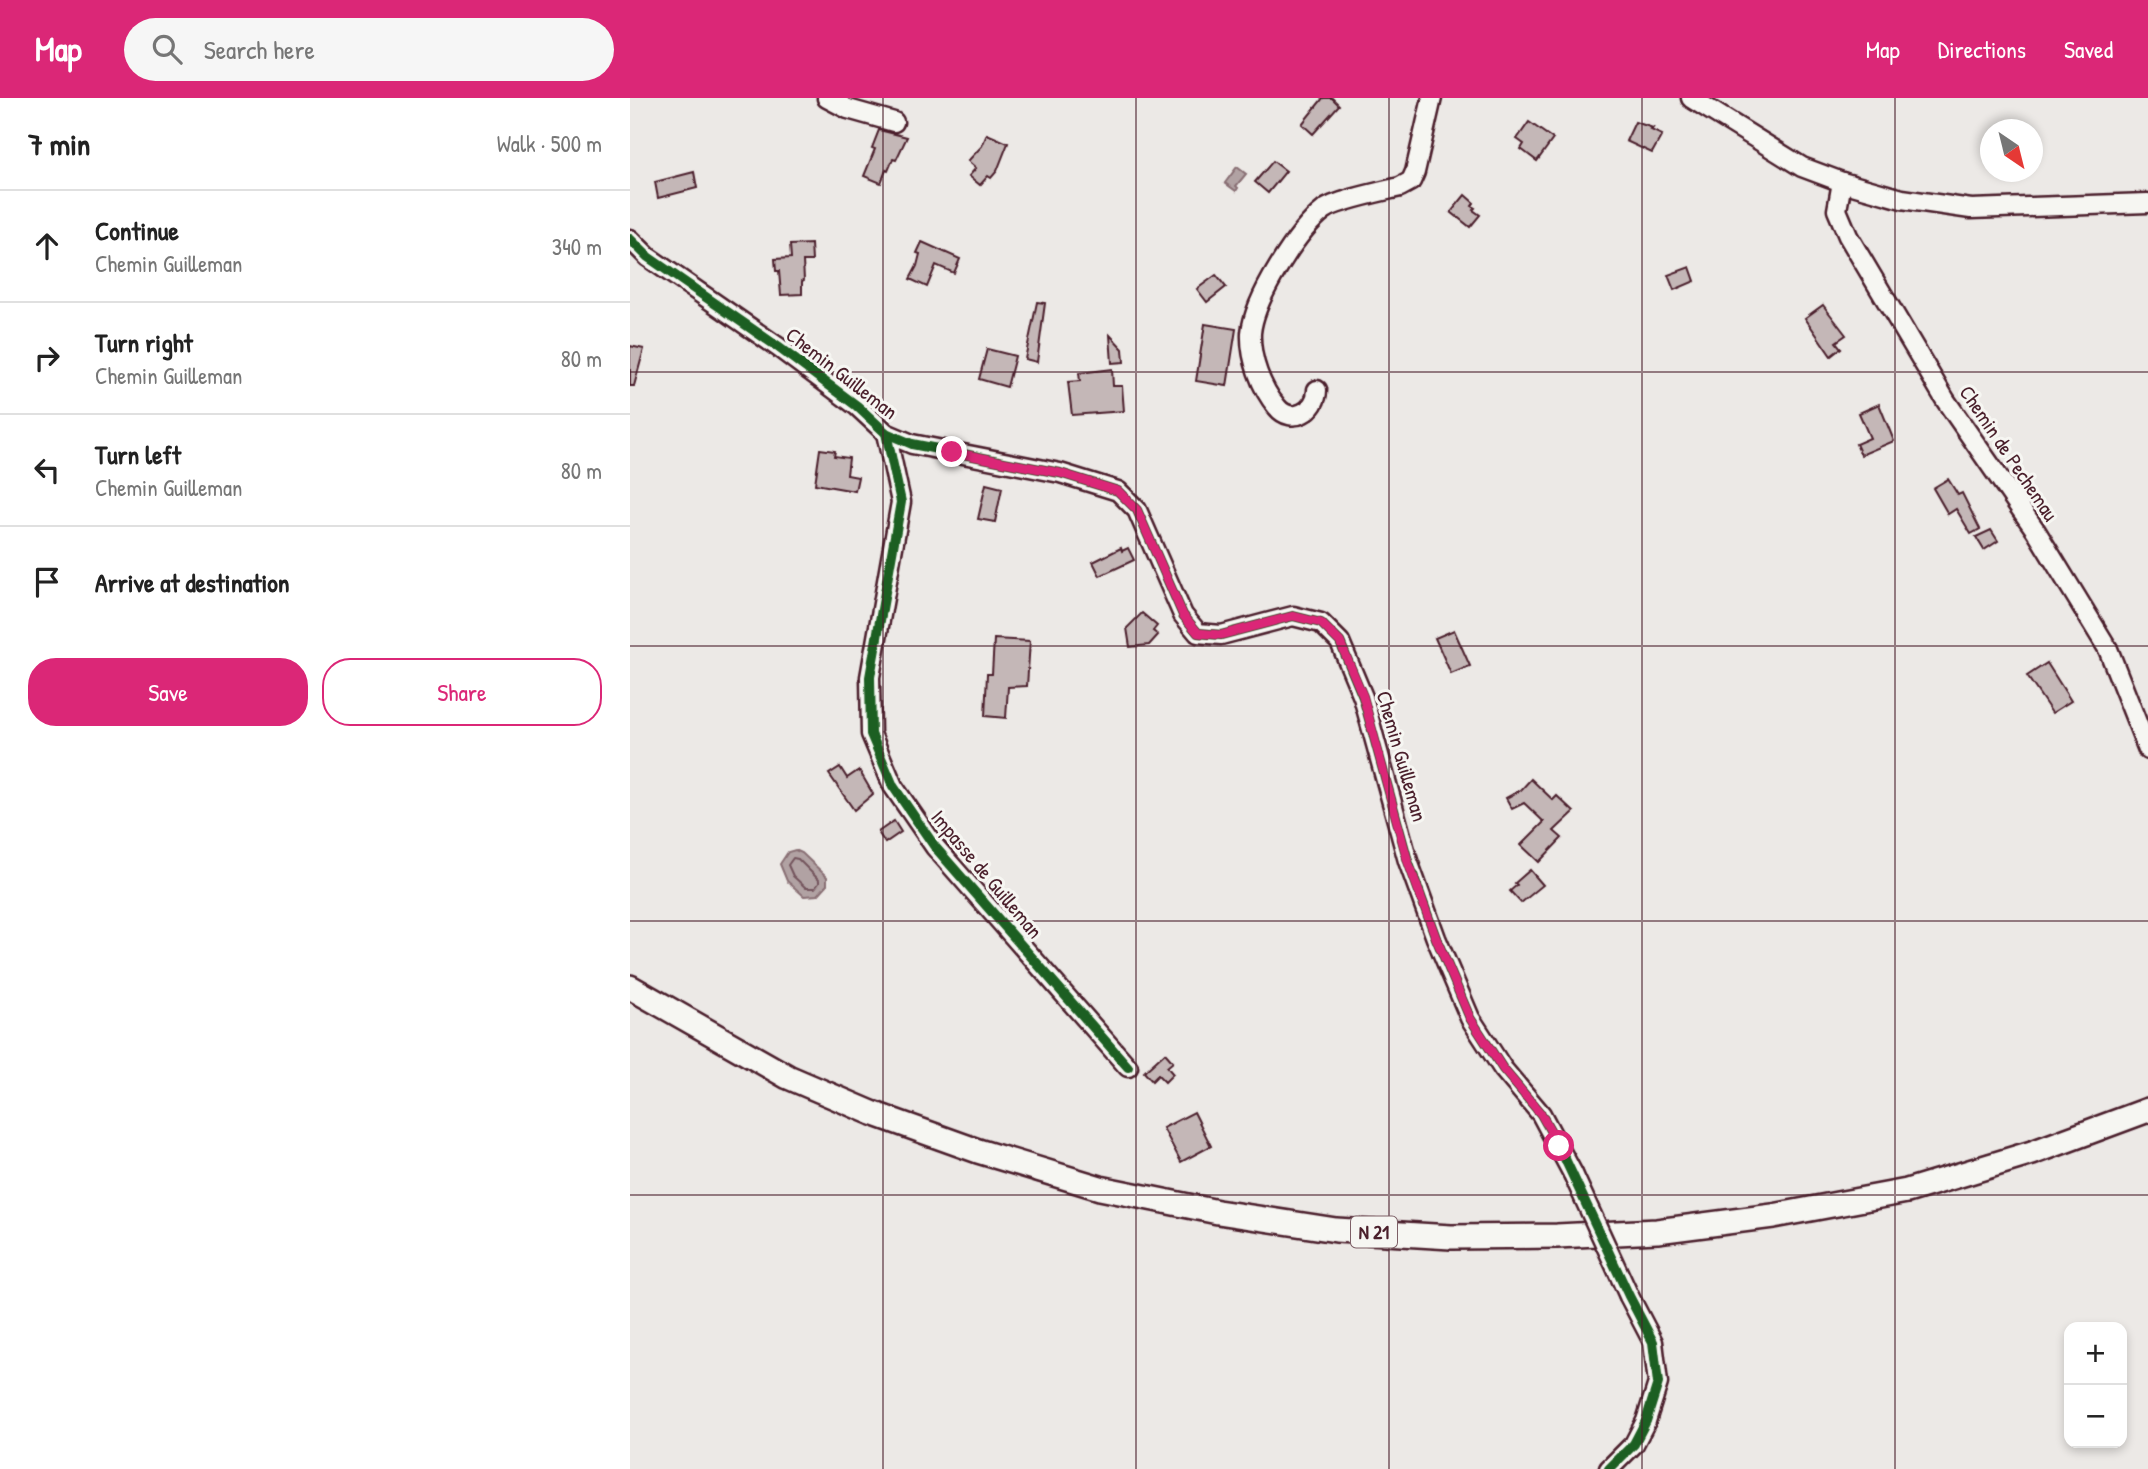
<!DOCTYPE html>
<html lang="en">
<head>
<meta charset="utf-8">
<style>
	:root { --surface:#fff; --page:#f6f6f6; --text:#222; --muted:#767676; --line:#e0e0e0; --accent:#db2777 }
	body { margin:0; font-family:"Patrick Hand",sans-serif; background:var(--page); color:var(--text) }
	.controls { position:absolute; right:21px; bottom:21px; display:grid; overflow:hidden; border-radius:14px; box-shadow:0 4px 10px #0003 }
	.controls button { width:63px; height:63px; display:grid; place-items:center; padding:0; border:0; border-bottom:2px solid var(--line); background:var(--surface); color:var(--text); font:35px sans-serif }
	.compass { position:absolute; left:1350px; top:21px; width:63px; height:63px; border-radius:50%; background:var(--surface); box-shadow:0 4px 10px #0003; rotate:145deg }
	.stop { position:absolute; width:21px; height:21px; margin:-16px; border:5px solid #db2777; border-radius:50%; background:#fff }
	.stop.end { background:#db2777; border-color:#fff; box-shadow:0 2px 7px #0008 }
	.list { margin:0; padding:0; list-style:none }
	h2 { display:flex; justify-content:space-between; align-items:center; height:91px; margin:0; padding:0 28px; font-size:30px }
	h2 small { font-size:23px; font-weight:400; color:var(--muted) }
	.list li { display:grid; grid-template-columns:46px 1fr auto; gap:21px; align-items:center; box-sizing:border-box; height:112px; padding:0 28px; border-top:2px solid var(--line) }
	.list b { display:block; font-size:26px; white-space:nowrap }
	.list p { margin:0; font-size:23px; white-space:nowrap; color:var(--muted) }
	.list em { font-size:23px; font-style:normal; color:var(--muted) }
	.actions { display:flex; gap:14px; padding:21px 28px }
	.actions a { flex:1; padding:16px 0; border:2px solid var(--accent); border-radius:28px; text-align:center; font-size:24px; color:var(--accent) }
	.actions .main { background:var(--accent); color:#fff }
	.icon { flex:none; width:38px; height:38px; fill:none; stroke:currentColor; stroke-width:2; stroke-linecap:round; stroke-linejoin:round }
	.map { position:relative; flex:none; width:1518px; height:1371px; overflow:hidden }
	header { display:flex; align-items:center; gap:42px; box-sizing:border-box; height:98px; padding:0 35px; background:var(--accent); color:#fff }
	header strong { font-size:33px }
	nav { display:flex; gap:38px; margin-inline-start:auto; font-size:24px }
	.search { width:490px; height:63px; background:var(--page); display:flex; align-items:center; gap:18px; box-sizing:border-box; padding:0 24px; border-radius:38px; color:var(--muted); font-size:26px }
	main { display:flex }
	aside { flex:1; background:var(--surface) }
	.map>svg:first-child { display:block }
</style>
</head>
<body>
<header>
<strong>Map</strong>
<div class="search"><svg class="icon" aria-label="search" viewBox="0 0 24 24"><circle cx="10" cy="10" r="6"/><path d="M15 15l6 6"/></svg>Search here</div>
<nav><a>Map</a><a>Directions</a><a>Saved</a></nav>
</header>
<main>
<aside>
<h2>7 min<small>Walk · 500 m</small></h2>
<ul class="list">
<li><svg class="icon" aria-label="ahead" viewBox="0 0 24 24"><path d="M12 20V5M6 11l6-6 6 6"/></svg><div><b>Continue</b><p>Chemin Guilleman</p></div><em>340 m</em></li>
<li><svg class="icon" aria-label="right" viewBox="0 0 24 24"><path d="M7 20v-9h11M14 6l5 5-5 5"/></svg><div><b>Turn right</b><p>Chemin Guilleman</p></div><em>80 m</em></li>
<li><svg class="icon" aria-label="left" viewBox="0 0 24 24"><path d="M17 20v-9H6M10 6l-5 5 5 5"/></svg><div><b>Turn left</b><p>Chemin Guilleman</p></div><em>80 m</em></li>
<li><svg class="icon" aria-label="arrive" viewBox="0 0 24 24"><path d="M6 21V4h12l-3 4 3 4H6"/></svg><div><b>Arrive at destination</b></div></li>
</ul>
<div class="actions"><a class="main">Save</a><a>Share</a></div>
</aside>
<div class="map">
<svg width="1518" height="1371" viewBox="0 0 1518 1371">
	<rect width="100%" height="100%" fill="#ece9e6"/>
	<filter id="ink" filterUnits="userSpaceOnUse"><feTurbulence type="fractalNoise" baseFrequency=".0143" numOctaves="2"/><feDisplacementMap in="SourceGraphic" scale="14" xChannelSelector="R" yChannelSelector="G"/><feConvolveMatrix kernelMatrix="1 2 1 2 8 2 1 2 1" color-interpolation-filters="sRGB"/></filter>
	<g filter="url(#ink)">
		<g fill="#b1a2a3" stroke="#886e73" stroke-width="2">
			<path d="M 607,69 L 616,76 L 606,88 L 608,90 L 606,93 L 595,85 Z"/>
			<path d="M 165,752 L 172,755 L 197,779 L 197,787 L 188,797 L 174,798 L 157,783 L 150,766 L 158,754 Z"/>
		</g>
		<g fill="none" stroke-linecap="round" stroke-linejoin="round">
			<path stroke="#73535b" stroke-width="2" d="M 163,760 L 168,761 L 189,782 L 189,785 L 185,790 L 176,790 L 163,778 L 158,767 Z"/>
		</g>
		<g fill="#c4b7b7" stroke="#4a1f2b" stroke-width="2">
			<path d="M 693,0 L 702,0 L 709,7 L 683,36 L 672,26 Z"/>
			<path d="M 899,24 L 923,41 L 907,63 L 891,51 L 894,46 L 887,41 Z"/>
			<path d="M 1005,24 L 1023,30 L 1021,32 L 1032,37 L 1022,55 L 996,43 Z"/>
			<path d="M 249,32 L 277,39 L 266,62 L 263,61 L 258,73 L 256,72 L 251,85 L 234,78 L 245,51 L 242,50 Z"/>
			<path d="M 357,36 L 378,45 L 367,73 L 361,80 L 358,78 L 350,87 L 339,78 L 346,70 L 338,63 L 352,48 Z"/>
			<path d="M 643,63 L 656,73 L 638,95 L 625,84 Z"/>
			<path d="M 64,74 L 67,90 L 28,100 L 25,84 Z"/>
			<path d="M 835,97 L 844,105 L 842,108 L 845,110 L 843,112 L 850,117 L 840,129 L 821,114 Z"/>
			<path d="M 292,144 L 330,161 L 324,175 L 306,167 L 297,189 L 280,181 L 287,168 L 290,156 L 287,155 Z"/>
			<path d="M 181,146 L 182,163 L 173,163 L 174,182 L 172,183 L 172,196 L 151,197 L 149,173 L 146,173 L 145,161 L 161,160 L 160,147 Z"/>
			<path d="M 1060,169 L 1065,183 L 1044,192 L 1038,177 Z"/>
			<path d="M 586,177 L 596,189 L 577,204 L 567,191 Z"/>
			<path d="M 407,204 L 415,205 L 407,264 L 395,261 Z"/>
			<path d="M 1193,207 L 1216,237 L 1206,244 L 1211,250 L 1201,258 L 1175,220 Z"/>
			<path d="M 575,226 L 606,231 L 597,288 L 566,283 Z"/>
			<path d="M 480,237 L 493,251 L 494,264 L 482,265 Z"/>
			<path d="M 0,248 L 14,251 L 4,288 L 0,288 Z"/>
			<path d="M 357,251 L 385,258 L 377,289 L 349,281 Z"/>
			<path d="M 482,271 L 483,288 L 492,288 L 494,313 L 442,317 L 438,284 L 450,283 L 449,275 Z"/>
			<path d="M 1249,306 L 1264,343 L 1231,357 L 1226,346 L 1240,340 L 1229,315 Z"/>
			<path d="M 190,351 L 205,353 L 204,358 L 219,360 L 217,377 L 228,379 L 225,393 L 185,386 Z"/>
			<path d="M 1318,381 L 1328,397 L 1332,395 L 1350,431 L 1341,436 L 1326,411 L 1318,416 L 1303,390 Z"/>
			<path d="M 356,386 L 372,390 L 365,424 L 348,421 Z"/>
			<path d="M 1361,432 L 1368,443 L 1354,452 L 1346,439 Z"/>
			<path d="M 491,450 L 492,453 L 498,450 L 504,462 L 470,478 L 463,464 Z"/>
			<path d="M 512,515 L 527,528 L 523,533 L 528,537 L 519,547 L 500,549 L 497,530 Z"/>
			<path d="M 824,532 L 840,568 L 821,576 L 805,540 Z"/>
			<path d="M 364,541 L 400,543 L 397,588 L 378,589 L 376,620 L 355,618 L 357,576 L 362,576 Z"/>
			<path d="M 1417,565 L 1441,603 L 1422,615 L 1397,578 Z"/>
			<path d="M 210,669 L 217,680 L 229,672 L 243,696 L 224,712 L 199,676 Z"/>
			<path d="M 901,681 L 923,702 L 927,698 L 944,714 L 924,733 L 932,740 L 909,764 L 891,747 L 914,724 L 894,705 L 882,711 L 876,700 L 891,692 Z"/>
			<path d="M 264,723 L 271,734 L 255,745 L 248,734 Z"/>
			<path d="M 900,772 L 913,787 L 891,805 L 880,793 L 887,787 L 885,785 Z"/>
			<path d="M 535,955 L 543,964 L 537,969 L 543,976 L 535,984 L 528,977 L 522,983 L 514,974 Z"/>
			<path d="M 564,1014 L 581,1048 L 551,1064 L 533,1030 Z"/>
		</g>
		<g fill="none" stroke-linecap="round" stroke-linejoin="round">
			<g stroke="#4a1f2b" stroke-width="23">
				<g id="minor">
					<path d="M 197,0 L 218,11 L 264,24"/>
					<path d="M 1061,0 L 1172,69 L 1212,84 L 1272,101 L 1341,111 L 1518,105"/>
					<path d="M 1212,84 L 1207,112 L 1218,138 L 1316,303 L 1406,433 L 1478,551 L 1518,652"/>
					<path d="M 0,141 L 18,159 L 148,249 L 227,308 L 256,335 L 282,346 L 430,375 L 488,393 L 507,412 L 553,517 L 568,535 L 591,537 L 663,518 L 691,525 L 710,544 L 733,599 L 778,763 L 806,840 L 840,920 L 873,971 L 911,1016 L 943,1076"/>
					<path d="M 687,292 C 687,312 662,328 647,309 C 631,290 620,260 621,235 C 624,201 667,133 694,112 C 705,103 754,93 770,89 L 781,83 L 785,74 L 802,0"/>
					<path d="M 256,335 L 271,404 L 240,579 L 241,636 L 263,688 L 305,749 L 498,969"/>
					<path d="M 979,1371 L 1004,1346 L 1016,1323 L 1028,1285 L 1023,1244 L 999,1198"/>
				</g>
			</g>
			<g stroke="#4a1f2b" stroke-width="28">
				<path id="major" d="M 0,889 L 158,979 L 242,1015 L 348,1053 L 470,1090 L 588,1114 L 706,1132 L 821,1139 L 927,1138 L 1027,1133 L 1143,1118 L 1277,1093 L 1402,1055 L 1518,1012"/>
			</g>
			<use href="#minor" stroke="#f6f6f2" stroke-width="18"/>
			<use href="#major" stroke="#f6f6f2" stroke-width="23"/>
			<g stroke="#4a1f2b" stroke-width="23" stroke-linecap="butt">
				<path id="minor-bridge" d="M 943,1076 L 999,1198"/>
			</g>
			<use href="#minor-bridge" stroke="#f6f6f2" stroke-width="18"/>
			<g stroke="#f6f6f2" stroke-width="15">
				<g id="cycleway">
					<path d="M 0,141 L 18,159 L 148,249 L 227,308 L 256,335 L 282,346 L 430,375 L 488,393 L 507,412 L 553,517 L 568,535 L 591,537 L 663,518 L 691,525 L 710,544 L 733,599 L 778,763 L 806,840 L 840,920 L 873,971 L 911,1016 L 929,1048 L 999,1198 L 1023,1244 L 1028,1285 L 1016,1323 L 1004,1346 L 979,1371"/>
					<path d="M 256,335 L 271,404 L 240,579 L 241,636 L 263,688 L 305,749 L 498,969"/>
				</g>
			</g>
			<use href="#cycleway" stroke="#1b5e20" stroke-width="10"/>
		</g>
	</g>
	<g fill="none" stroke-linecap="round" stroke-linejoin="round" filter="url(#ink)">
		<path stroke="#db2777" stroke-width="9" d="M 322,354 L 430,375 L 488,393 L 507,412 L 553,517 L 568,535 L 591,537 L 663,518 L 691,525 L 710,544 L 733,598 L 778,764 L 806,840 L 840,920 L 873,971 L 911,1016 L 929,1048"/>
	</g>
	<path fill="none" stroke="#4a1f2b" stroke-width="2" stroke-opacity="0.55" d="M 253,0 L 253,1371M 506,0 L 506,1371M 759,0 L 759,1371M 1012,0 L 1012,1371M 1265,0 L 1265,1371M 0,274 L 1518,274M 0,548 L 1518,548M 0,823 L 1518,823M 0,1097 L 1518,1097"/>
	<g text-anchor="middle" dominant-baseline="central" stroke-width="6" stroke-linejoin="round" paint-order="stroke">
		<rect fill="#f6f6f2" stroke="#7e6067" stroke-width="2" x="721" y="1118.5" width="46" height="31" rx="5"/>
		<g font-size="19" font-weight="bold" fill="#4a1f2b">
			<text x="744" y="1134">N 21</text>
		</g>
		<g font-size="21" fill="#4a1f2b" stroke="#f6f6f2">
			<text transform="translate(212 275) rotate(38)">Chemin Guilleman</text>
			<text transform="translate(1379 355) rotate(56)">Chemin de Pechemau</text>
			<text transform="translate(772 658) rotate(74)">Chemin Guilleman</text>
			<text transform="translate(357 776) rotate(50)">Impasse de Guilleman</text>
		</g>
	</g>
</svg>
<div class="controls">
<button>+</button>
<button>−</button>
</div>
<svg class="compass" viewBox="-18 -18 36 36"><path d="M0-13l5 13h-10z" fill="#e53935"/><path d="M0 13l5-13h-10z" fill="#767676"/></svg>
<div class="stop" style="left:929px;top:1048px"></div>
<div class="stop end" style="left:322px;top:354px"></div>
</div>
</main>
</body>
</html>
